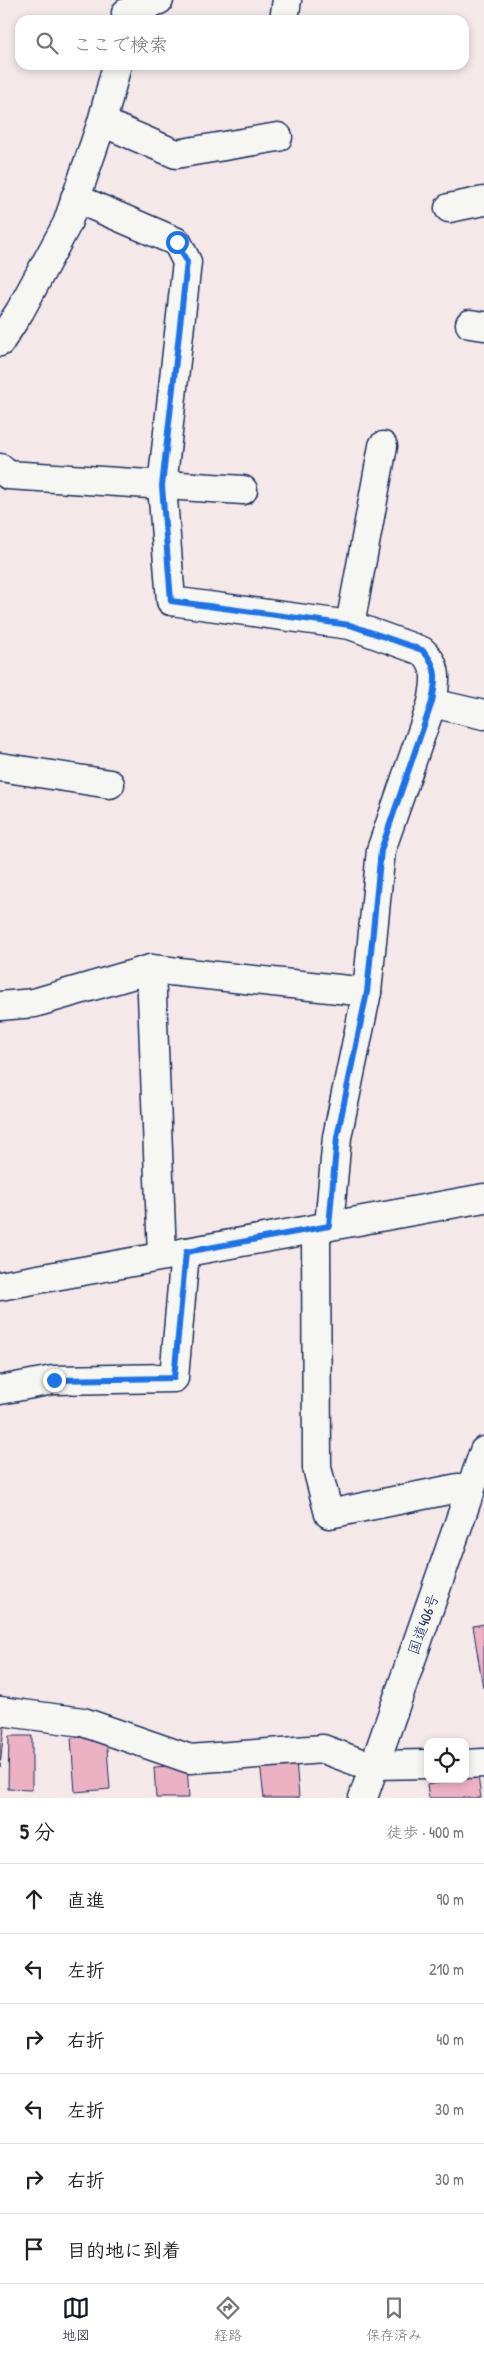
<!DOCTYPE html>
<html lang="ja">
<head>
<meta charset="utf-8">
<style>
	:root { --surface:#fff; --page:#f2f2f2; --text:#222; --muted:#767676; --line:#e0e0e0; --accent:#111827 }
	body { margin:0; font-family:"Patrick Hand","Klee One",sans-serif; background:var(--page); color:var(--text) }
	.controls { position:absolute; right:15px; bottom:15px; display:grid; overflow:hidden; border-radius:10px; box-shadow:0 2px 8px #0003 }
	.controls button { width:45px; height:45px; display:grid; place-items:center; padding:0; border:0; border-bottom:1px solid var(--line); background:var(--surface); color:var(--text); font:25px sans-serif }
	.stop { position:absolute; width:15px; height:15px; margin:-11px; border:4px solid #1a73e8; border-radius:50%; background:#fff }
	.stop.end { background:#1a73e8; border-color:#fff; box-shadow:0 1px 5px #0008 }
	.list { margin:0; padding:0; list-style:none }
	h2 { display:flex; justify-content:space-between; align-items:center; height:65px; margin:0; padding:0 20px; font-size:21px }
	h2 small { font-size:16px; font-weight:400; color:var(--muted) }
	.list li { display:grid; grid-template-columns:32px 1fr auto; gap:15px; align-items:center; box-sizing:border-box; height:70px; padding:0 20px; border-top:1px solid var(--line) }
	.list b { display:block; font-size:19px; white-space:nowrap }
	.list em { font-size:16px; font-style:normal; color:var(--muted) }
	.icon { flex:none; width:28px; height:28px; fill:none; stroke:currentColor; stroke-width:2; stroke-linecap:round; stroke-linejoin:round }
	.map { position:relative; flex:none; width:484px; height:1798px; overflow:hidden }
	.search { position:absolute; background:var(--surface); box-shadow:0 2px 8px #0003; left:15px; right:15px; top:15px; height:55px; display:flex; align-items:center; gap:12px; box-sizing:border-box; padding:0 18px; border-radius:15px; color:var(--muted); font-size:19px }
	.sheet { height:485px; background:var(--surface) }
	nav { display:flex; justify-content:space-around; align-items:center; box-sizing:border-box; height:70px; border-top:1px solid var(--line); background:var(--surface); font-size:14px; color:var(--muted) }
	nav a { display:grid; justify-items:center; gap:2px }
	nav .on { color:var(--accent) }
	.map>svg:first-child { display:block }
</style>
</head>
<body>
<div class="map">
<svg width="484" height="1798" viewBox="0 0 484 1798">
	<rect width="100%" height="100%" fill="#f4e8e9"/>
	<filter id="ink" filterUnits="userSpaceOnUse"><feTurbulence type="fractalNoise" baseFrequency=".02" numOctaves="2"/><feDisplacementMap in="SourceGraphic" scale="10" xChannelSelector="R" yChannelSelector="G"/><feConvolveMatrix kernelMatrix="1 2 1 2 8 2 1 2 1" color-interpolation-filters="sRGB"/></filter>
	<g filter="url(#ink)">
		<g fill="#ecb2c4" stroke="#1b2f5e">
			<path d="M 484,1624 L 484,1688 L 483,1688 L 473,1626 Z"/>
			<path d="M 0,1718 L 5,1718 L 0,1767 Z"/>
			<path d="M 106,1735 L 110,1789 L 75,1792 L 71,1738 Z"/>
			<path d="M 9,1736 L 32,1736 L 32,1790 L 8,1789 Z"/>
			<path d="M 296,1760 L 299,1798 L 264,1798 L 260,1763 Z"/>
			<path d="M 187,1765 L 189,1798 L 156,1798 L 154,1767 Z"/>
			<path d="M 478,1776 L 481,1798 L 429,1798 L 427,1785 Z"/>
		</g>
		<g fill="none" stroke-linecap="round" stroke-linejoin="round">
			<g stroke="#1b2f5e" stroke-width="31">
				<g id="minor">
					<path d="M 126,13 L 159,0"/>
					<path d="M 284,20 L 287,0"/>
					<path d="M 102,122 L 176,154 L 278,137"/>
					<path d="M 75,198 L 177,242 L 187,262 L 162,486 L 171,601 L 350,625 L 422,651 C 439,666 436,682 432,703 L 381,850 L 367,992 L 337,1137 L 329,1226"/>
					<path d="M 449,208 L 484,201"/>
					<path d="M 470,324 L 484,326"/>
					<path d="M 0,342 L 20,311 L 67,224 L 102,122 L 117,65"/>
					<path d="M 0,468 L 8,475 L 243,490"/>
					<path d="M 350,625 L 383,446"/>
					<path d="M 432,703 L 484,715"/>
					<path d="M 0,767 L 110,784"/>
					<path d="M 151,969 L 162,1256"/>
					<path d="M 0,1006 L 34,1003 L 151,969 L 367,992"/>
					<path d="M 316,1229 L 317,1468 L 329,1514 L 458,1488 L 470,1493"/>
					<path d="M 0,1286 L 484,1198"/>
					<path d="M 0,1390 L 53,1380 L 174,1378 L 185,1252"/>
					<path d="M 0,1711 L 83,1722 L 190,1759 L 323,1749 L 358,1762 L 374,1765 L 428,1764"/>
					<path d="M 465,1764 L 484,1763"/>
				</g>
			</g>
			<g stroke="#1b2f5e" stroke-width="31">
				<path id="highway" d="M 363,1798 L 484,1451"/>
			</g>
			<use href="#minor" stroke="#f6f6f2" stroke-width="28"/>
			<use href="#highway" stroke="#f6f6f2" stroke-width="28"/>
		</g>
	</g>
	<g fill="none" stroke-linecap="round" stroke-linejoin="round" filter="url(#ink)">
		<path stroke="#1a73e8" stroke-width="6" d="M 54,1380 L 174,1378 L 186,1252 L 329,1226 L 337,1137 L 367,992 L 381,850 L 432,702 C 436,681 439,666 422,650 L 350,625 L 171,601 L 162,486 L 187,262 L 177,242"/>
	</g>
	<g text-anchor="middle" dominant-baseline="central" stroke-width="5" stroke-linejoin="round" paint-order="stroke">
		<g font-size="15" fill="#1b2f5e" stroke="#f6f6f2">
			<text transform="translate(423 1624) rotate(-70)">国道406号</text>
		</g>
	</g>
</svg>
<div class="controls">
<button><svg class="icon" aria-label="locate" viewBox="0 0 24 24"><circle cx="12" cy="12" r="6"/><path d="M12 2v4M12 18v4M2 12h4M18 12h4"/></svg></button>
</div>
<div class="stop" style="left:177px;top:242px"></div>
<div class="stop end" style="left:54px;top:1380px"></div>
<div class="search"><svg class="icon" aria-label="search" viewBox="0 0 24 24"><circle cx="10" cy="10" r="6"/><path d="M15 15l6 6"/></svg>ここで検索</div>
</div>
<section class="sheet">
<h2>5 分<small>徒歩 · 400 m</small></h2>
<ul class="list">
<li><svg class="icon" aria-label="ahead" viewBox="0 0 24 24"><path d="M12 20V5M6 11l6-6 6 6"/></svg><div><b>直進</b></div><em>90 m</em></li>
<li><svg class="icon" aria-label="left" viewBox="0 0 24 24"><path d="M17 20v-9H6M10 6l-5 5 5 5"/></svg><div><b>左折</b></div><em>210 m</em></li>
<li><svg class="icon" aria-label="right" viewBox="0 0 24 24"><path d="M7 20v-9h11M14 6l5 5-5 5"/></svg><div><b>右折</b></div><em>40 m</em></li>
<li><svg class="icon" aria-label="left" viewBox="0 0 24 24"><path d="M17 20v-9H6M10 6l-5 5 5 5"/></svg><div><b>左折</b></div><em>30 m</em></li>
<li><svg class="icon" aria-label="right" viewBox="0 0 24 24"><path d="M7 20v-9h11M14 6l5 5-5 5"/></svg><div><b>右折</b></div><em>30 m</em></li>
<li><svg class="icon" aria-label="arrive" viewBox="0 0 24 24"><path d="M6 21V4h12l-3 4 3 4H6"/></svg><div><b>目的地に到着</b></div></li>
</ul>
</section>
<nav>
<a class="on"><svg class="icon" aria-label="map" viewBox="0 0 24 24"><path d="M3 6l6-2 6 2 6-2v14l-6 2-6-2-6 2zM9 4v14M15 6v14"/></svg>地図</a>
<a><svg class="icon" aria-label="directions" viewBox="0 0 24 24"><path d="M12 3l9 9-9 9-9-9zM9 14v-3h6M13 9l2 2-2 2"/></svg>経路</a>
<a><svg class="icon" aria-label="saved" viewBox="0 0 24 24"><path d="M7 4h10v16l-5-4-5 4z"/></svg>保存済み</a>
</nav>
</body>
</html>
